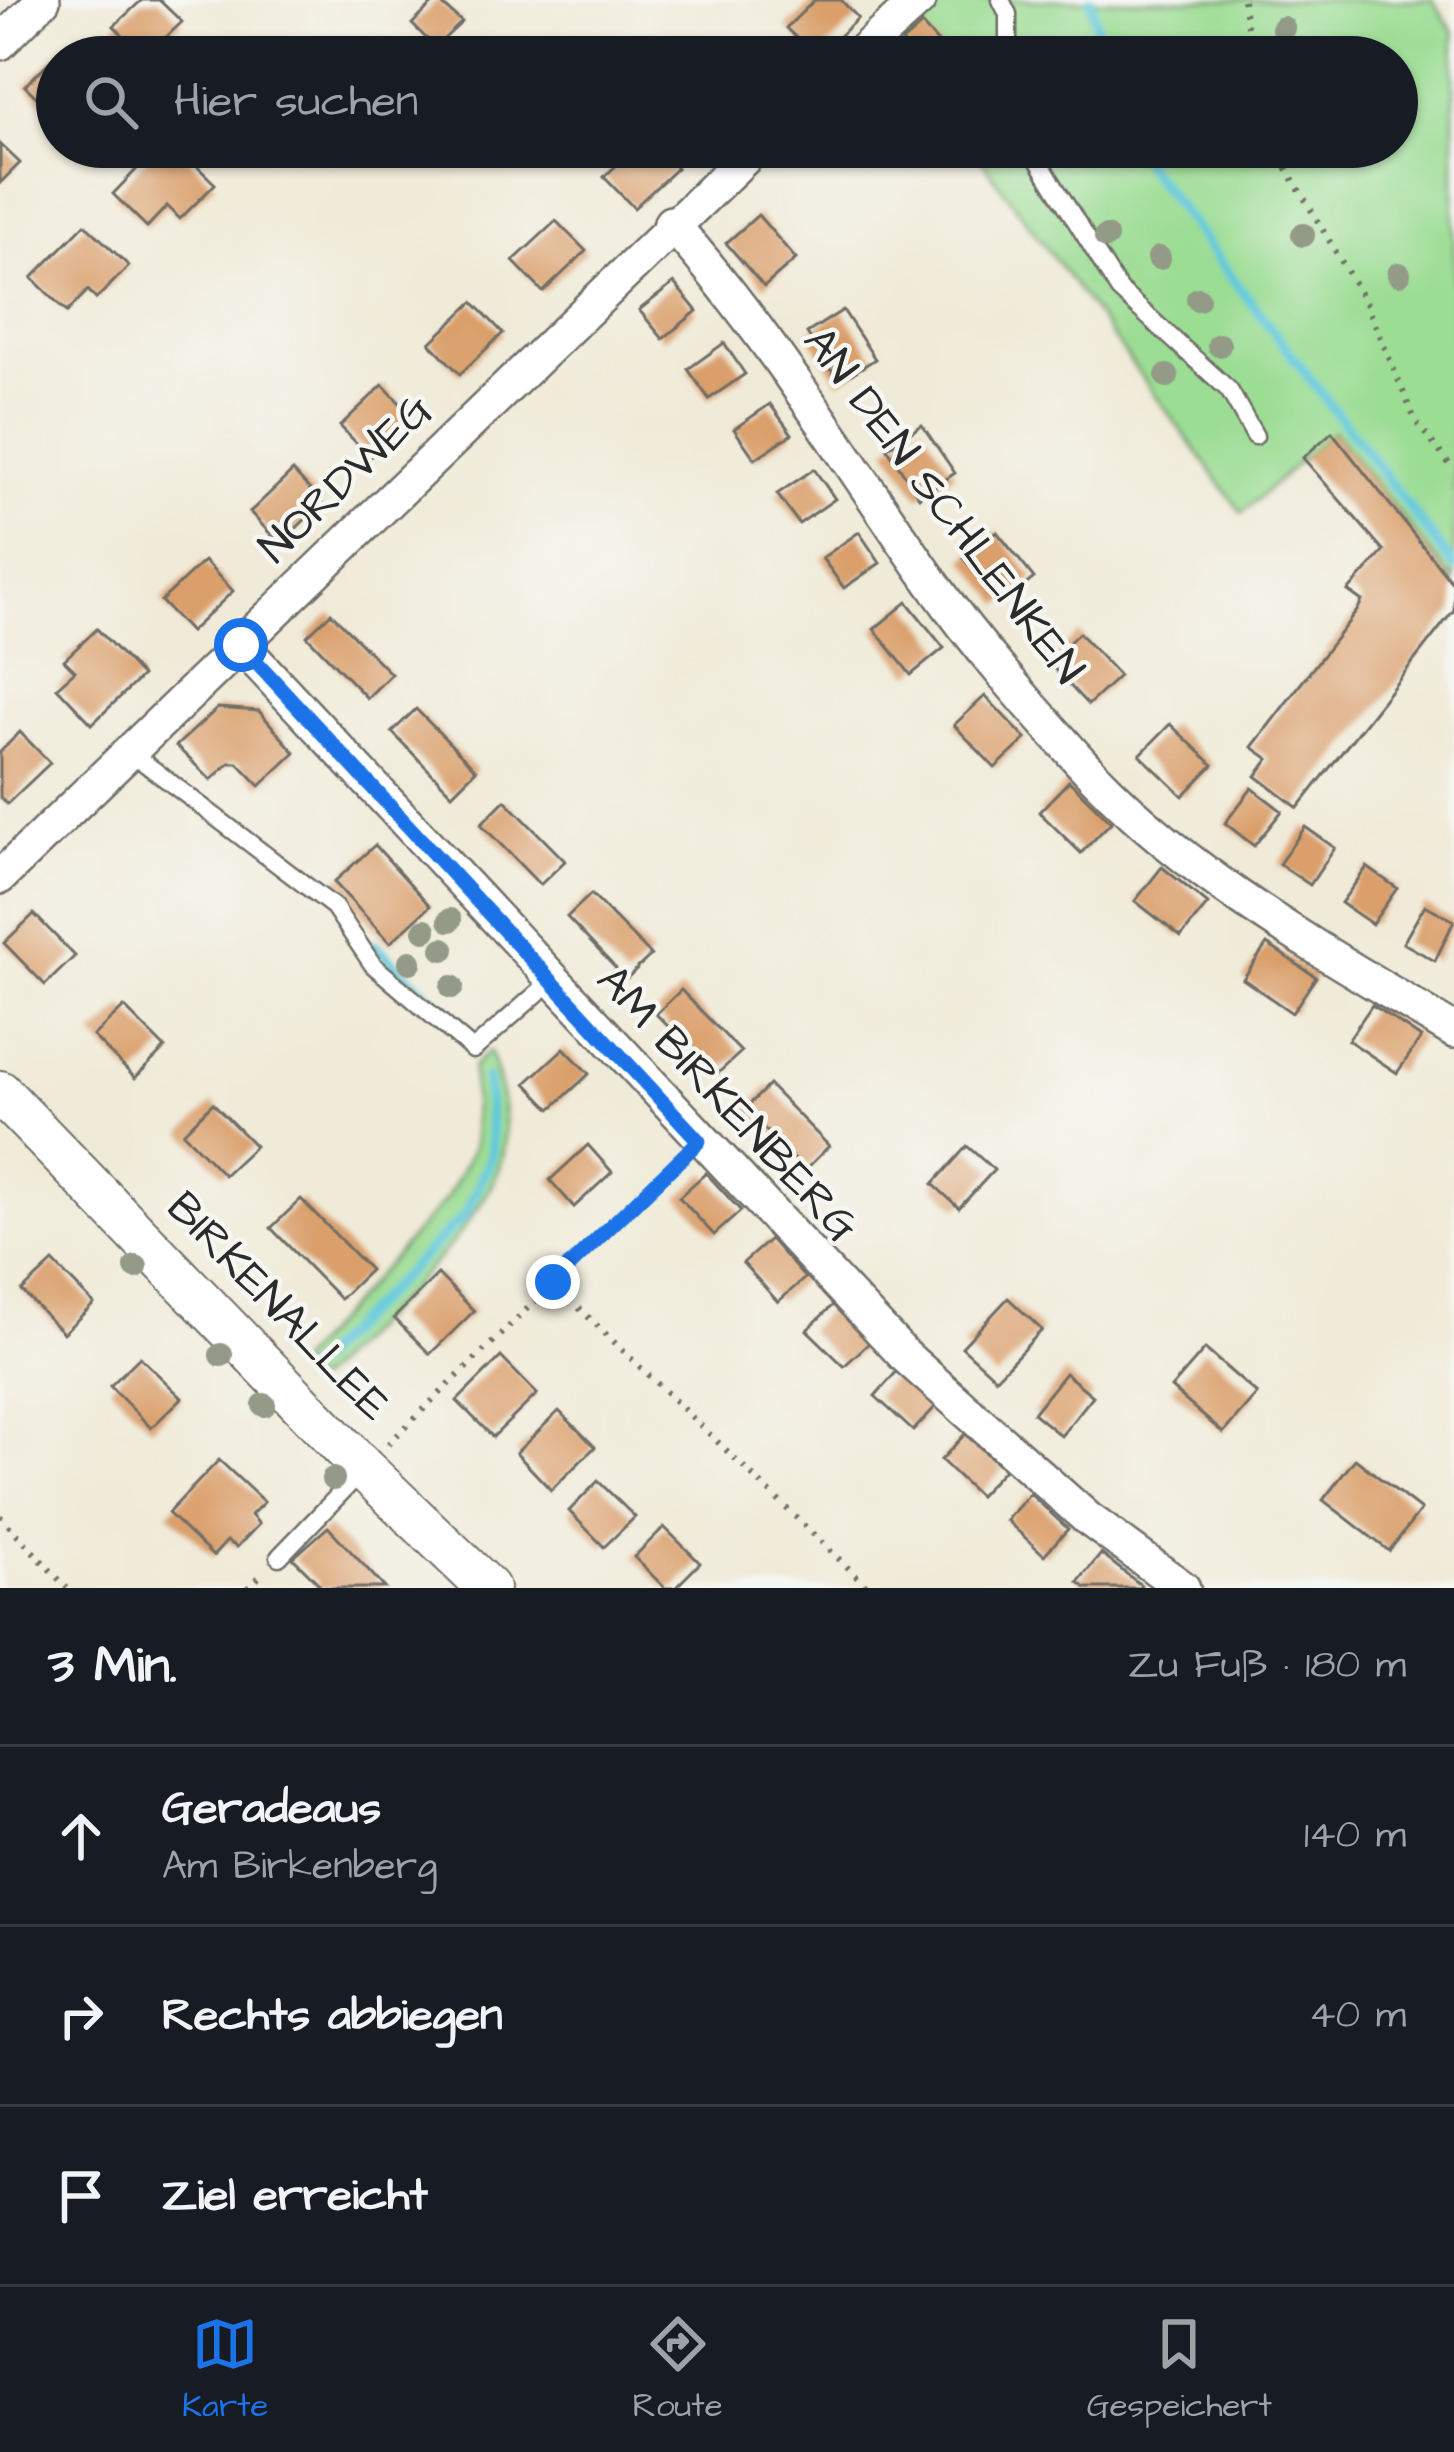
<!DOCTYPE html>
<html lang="de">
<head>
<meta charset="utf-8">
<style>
	:root { --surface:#171b24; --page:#20242c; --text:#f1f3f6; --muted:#9ea1a6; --line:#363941; --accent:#1a73e8 }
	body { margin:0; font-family:"Architects Daughter",sans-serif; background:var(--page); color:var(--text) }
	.stop { position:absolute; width:36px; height:36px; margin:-27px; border:9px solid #1a73e8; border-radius:50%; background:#fff }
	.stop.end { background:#1a73e8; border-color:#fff; box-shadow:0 3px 12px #0008 }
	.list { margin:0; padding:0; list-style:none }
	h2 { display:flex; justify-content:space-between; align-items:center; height:156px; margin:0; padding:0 48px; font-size:51px }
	h2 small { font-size:39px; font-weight:400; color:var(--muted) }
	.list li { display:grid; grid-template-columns:78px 1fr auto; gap:36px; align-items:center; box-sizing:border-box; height:180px; padding:0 48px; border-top:3px solid var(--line) }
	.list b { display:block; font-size:45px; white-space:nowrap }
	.list p { margin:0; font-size:39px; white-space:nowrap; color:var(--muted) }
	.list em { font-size:39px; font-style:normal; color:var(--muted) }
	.icon { flex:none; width:66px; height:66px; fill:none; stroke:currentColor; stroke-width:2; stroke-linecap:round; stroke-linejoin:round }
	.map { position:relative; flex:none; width:1454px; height:1588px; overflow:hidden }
	.search { position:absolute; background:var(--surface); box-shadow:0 3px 9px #0004; left:36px; right:36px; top:36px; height:132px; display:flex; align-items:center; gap:30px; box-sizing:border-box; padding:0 42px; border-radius:66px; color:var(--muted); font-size:45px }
	.sheet { height:696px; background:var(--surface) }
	nav { display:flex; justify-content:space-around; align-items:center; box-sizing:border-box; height:168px; border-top:3px solid var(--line); background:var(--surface); font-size:33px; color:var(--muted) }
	nav a { display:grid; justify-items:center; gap:6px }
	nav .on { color:var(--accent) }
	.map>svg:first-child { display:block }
</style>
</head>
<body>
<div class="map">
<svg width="1454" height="1588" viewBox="0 0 1454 1588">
	<rect width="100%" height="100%" fill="#f6f6f2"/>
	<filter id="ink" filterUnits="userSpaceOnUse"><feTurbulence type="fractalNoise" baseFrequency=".00833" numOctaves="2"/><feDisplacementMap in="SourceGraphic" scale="24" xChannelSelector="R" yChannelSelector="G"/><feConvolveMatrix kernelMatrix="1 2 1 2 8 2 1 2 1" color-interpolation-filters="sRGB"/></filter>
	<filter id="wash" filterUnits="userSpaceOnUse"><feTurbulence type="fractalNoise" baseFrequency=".004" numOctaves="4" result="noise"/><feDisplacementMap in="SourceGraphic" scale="48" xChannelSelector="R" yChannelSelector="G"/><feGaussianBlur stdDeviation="2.7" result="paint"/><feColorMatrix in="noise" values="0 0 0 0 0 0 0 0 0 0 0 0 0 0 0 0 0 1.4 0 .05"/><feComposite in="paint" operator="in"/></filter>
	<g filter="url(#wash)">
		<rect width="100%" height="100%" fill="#f0ebd8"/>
		<g fill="#9cdd94" stroke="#648460" stroke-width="3">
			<path d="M 937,0 L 1433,0 L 1454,33 L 1454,582 L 1333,431 L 1242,513 L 972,147 L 1397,147 L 1397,57 L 906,57 L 892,39 Z"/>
			<path d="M 489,1051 C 501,1080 510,1129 501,1161 C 484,1229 366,1330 315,1382 L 297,1363 L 447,1198 L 474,1146 L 473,1066 Z"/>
		</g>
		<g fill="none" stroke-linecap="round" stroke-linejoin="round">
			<g stroke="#60c8dd" stroke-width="10">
				<path d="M 1091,0 L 1103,57"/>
				<path d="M 1138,147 L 1144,163 L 1454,566"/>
				<path d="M 374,944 L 471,1036"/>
				<path d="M 317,1360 L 466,1214 L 492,1155 L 487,1078"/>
			</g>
		</g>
		<g id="blocks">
			<g fill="#da9f6b">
				<path d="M 142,0 L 159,0 L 182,22 L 145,57 L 114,26 Z"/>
				<path d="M 437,0 L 462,22 L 435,47 L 412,24 Z"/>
				<path d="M 815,0 L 841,0 L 858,18 L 817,57 L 786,28 Z"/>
				<path d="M 922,25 L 941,46 L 929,57 L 916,57 L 902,42 Z"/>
				<path d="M 67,44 L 80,57 L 57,57 L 57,117 L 25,86 Z"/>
				<path d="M 0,144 L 20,163 L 0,183 Z"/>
				<path d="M 158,147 L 177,147 L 215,184 L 180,219 L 167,206 L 147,227 L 113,194 Z"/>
				<path d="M 636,147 L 657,147 L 677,168 L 634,208 L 604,177 Z"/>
				<path d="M 758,215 L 796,259 L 764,287 L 726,243 Z"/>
				<path d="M 556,221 L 586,251 L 543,292 L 513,261 Z"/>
				<path d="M 85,224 L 129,266 L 96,299 L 88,290 L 67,312 L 32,278 Z"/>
				<path d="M 674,283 L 697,311 L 663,339 L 639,310 Z"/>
				<path d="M 473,302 L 503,333 L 460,374 L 430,343 Z"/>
				<path d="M 843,310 L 875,359 L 839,382 L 807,333 Z"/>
				<path d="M 724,343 L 745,374 L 709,399 L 688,369 Z"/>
				<path d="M 383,385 L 412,416 L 370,457 L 340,426 Z"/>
				<path d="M 770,404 L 792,434 L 755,459 L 734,429 Z"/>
				<path d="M 922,425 L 955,473 L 919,497 L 887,448 Z"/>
				<path d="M 1332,432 L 1454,585 L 1454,610 L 1298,808 L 1256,776 L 1269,759 L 1252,747 L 1357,611 L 1362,601 L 1348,591 L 1384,551 L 1303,458 Z"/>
				<path d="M 814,469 L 835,499 L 799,524 L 777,494 Z"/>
				<path d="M 293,471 L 322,503 L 280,544 L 250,512 Z"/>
				<path d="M 859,532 L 880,563 L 844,588 L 822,558 Z"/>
				<path d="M 997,532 L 1034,578 L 1001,605 L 964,559 Z"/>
				<path d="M 204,561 L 233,591 L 190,632 L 161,601 Z"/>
				<path d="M 907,602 L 944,648 L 911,675 L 874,629 Z"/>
				<path d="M 331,613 L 391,674 L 367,698 L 307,636 Z"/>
				<path d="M 97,629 L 142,676 L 92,724 L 57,687 L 75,671 L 64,660 Z"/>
				<path d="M 1079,633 L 1119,676 L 1088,705 L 1048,662 Z"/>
				<path d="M 985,696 L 1026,739 L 995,768 L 954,725 Z"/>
				<path d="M 218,708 L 259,711 L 295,753 L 260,786 L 238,763 L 229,763 L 211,780 L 176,746 Z"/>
				<path d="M 416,709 L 476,770 L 452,794 L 392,732 Z"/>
				<path d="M 1170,724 L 1213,765 L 1183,796 L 1140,755 Z"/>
				<path d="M 20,732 L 50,763 L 7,804 L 0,797 L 0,752 Z"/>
				<path d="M 1069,781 L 1111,822 L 1081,853 L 1039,812 Z"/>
				<path d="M 1252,788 L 1282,811 L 1254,846 L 1225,823 Z"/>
				<path d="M 505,800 L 565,861 L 540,885 L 481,824 Z"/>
				<path d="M 1305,827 L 1335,848 L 1310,885 L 1279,864 Z"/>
				<path d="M 375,845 L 430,906 L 390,943 L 334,882 Z"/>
				<path d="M 1162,867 L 1208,904 L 1181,937 L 1135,901 Z"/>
				<path d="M 1367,867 L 1397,888 L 1372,924 L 1341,903 Z"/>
				<path d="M 591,894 L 651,955 L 626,979 L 567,917 Z"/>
				<path d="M 1425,905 L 1454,921 L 1435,961 L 1403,943 Z"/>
				<path d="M 34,914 L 75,956 L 45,985 L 4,943 Z"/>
				<path d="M 1267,944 L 1316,977 L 1292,1013 L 1243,979 Z"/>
				<path d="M 681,990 L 741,1052 L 716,1075 L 656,1014 Z"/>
				<path d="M 1372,1005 L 1421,1038 L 1397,1073 L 1348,1040 Z"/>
				<path d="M 124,1007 L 165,1048 L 135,1078 L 93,1036 Z"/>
				<path d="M 564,1048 L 589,1074 L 551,1109 L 526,1083 Z"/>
				<path d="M 769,1085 L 829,1146 L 805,1170 L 745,1109 Z"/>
				<path d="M 213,1103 L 255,1146 L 224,1175 L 183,1133 Z"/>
				<path d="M 588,1145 L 612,1172 L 574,1207 L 550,1180 Z"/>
				<path d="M 967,1146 L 994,1170 L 959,1208 L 933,1184 Z"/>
				<path d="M 706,1173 L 741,1211 L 714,1235 L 679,1197 Z"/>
				<path d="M 301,1199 L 370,1270 L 340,1299 L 271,1228 Z"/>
				<path d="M 770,1239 L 805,1278 L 778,1302 L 743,1263 Z"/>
				<path d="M 53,1262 L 94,1304 L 63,1333 L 22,1291 Z"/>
				<path d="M 438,1274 L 474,1311 L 430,1354 L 394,1318 Z"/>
				<path d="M 1008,1298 L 1042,1330 L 996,1378 L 962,1347 Z"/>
				<path d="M 833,1305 L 870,1342 L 844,1366 L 807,1330 Z"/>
				<path d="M 1205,1349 L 1257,1394 L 1223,1433 L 1171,1388 Z"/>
				<path d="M 140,1357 L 182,1398 L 151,1428 L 110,1386 Z"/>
				<path d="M 501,1357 L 537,1394 L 493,1437 L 457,1401 Z"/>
				<path d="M 899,1369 L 937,1405 L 913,1431 L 875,1396 Z"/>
				<path d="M 1065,1373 L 1093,1396 L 1061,1436 L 1033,1413 Z"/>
				<path d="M 559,1411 L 595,1447 L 551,1490 L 516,1453 Z"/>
				<path d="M 965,1434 L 1004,1469 L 979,1496 L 941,1460 Z"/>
				<path d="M 1355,1459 L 1421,1510 L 1389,1551 L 1323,1500 Z"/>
				<path d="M 219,1460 L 264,1502 L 251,1515 L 259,1524 L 237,1547 L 227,1541 L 213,1556 L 168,1513 Z"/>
				<path d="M 598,1481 L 635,1517 L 604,1547 L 569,1511 Z"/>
				<path d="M 1030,1494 L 1068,1529 L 1044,1555 L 1006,1520 Z"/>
				<path d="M 328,1527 L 372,1574 L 385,1588 L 314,1588 L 319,1584 L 293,1558 Z"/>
				<path d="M 664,1527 L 700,1563 L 675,1588 L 665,1588 L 634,1557 Z"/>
				<path d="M 1101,1554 L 1141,1585 L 1139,1588 L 1086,1588 L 1078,1582 Z"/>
			</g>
		</g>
	</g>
	<g filter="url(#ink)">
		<use href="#blocks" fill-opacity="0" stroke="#706e68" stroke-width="3"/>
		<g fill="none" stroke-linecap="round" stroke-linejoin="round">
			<g stroke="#706e68" stroke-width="21">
				<g id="service">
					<path d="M 1001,0 L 1008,14 L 1008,57"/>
					<path d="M 1030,147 L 1119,290 L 1229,390 L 1255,436"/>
					<path d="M 130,752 L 334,907 L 373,965 L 473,1050 L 550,982"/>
					<path d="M 279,1557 L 363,1470"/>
				</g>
			</g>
			<g stroke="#706e68" stroke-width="38">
				<g id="minor">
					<path d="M 0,43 L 43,0"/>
					<path d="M 856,57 L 919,0"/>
					<path d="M 671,223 C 770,334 848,463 933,584 C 976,645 1029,705 1079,760 C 1184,876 1322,950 1454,1031"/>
					<path d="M 241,645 L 905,1356 L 1087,1518 L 1183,1588"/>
					<path d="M 0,877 L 756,147"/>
				</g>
			</g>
			<g stroke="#706e68" stroke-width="46">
				<path id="tertiary" d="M 0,1092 L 364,1469 L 488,1588"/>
			</g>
			<g stroke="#706e68" stroke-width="6" stroke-dasharray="3 9" stroke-linecap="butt">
				<path d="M 1243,0 L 1252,57"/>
				<path d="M 1274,147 L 1366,303 L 1416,422 L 1454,470"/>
				<path d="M 553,1283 L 869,1588"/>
				<path d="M 388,1444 L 680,1160"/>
				<path d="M 0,1516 L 67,1588"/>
				<path d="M 248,1588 L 264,1572"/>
			</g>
			<use href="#service" stroke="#fff" stroke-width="16"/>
			<use href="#minor" stroke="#fff" stroke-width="33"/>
			<use href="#tertiary" stroke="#fff" stroke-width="42"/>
		</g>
		<g fill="#939a87">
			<circle cx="1283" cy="28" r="12"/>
			<circle cx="1303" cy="235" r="12"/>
			<circle cx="1106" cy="237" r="12"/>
			<circle cx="1159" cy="258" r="12"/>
			<circle cx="1399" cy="274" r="12"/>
			<circle cx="1198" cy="299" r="12"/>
			<circle cx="1219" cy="345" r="12"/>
			<circle cx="1167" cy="376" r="12"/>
			<circle cx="450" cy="920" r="12"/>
			<circle cx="425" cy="930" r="12"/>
			<circle cx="443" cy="949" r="12"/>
			<circle cx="410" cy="962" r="12"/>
			<circle cx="452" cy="987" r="12"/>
			<circle cx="136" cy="1267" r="12"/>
			<circle cx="221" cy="1355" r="12"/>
			<circle cx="264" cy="1405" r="12"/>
			<circle cx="333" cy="1479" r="12"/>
		</g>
	</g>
	<g fill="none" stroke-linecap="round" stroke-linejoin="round" filter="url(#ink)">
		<path stroke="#1a73e8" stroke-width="15" d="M 241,645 L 699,1141 L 553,1282"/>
	</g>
	<g text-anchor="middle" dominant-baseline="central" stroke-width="9" stroke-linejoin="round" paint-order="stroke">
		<g font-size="45" fill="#2b2b2b" stroke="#f6f6f2">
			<text transform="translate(346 479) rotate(-44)">NORDWEG</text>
			<text transform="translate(943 506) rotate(53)">AN DEN SCHLENKEN</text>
			<text transform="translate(727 1104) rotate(47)">AM BIRKENBERG</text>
			<text transform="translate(278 1307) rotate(46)">BIRKENALLEE</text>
		</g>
	</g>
</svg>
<div class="stop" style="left:241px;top:645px"></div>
<div class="stop end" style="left:553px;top:1282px"></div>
<div class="search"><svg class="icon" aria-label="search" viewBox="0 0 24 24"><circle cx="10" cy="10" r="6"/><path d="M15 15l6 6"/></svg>Hier suchen</div>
</div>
<section class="sheet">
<h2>3 Min.<small>Zu Fuß · 180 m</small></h2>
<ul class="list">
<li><svg class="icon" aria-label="ahead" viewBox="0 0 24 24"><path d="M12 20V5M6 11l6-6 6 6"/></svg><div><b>Geradeaus</b><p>Am Birkenberg</p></div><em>140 m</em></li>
<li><svg class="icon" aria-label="right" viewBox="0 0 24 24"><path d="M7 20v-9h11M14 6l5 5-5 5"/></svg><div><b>Rechts abbiegen</b></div><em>40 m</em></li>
<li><svg class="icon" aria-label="arrive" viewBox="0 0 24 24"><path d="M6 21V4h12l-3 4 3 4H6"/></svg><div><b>Ziel erreicht</b></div></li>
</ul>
</section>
<nav>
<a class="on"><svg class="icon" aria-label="map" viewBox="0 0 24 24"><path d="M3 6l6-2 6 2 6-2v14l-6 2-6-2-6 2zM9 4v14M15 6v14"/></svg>Karte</a>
<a><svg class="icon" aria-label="directions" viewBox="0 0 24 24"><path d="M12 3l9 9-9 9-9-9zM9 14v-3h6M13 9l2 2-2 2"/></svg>Route</a>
<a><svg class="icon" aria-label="saved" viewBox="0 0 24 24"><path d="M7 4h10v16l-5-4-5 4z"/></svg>Gespeichert</a>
</nav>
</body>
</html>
